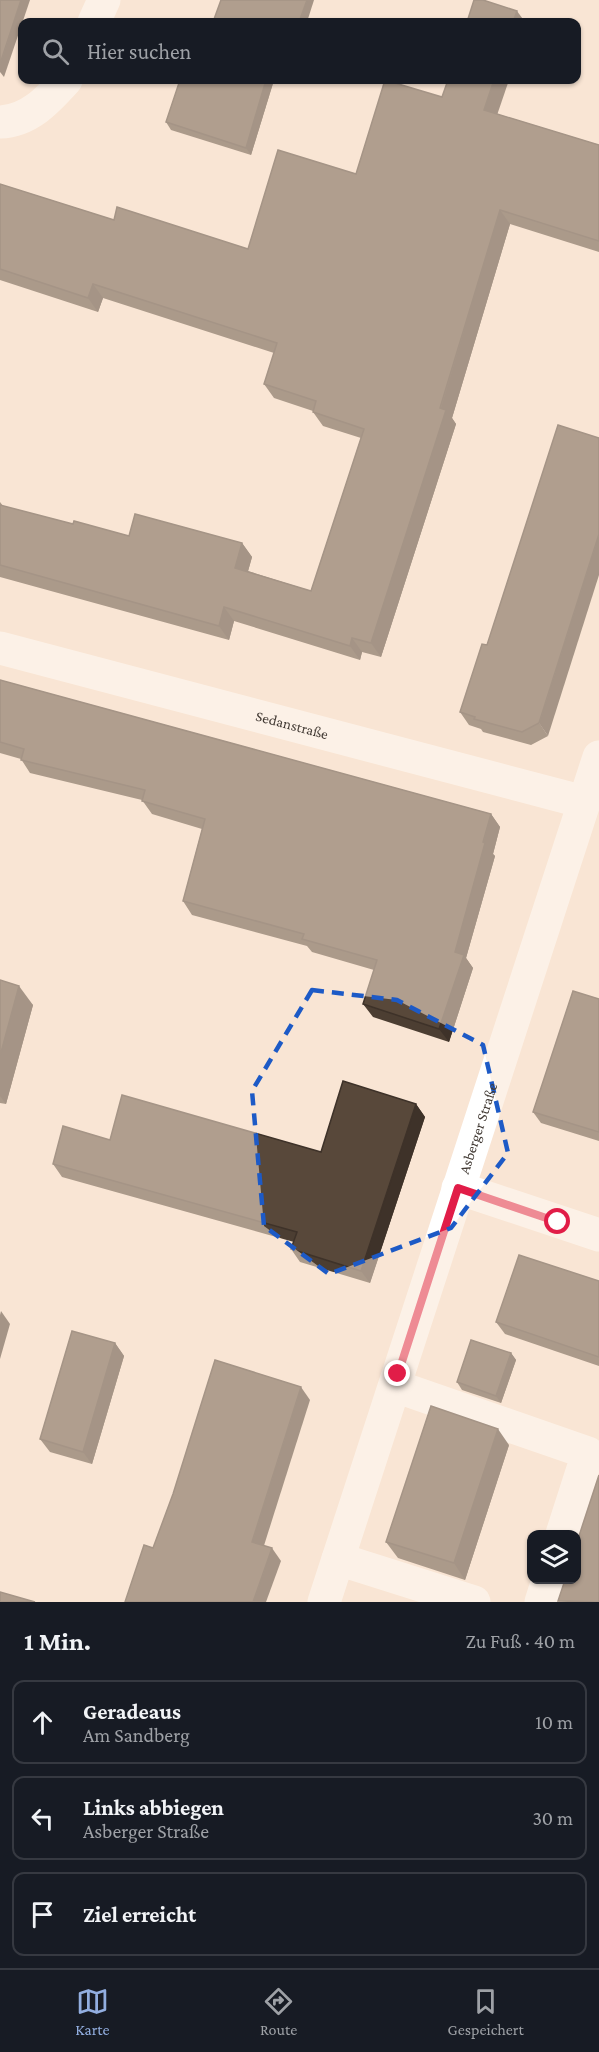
<!DOCTYPE html>
<html lang="de">
<head>
<meta charset="utf-8">
<style>
	:root { --surface:#171b24; --page:#242831; --text:#f1f3f6; --muted:#9ea1a6; --line:#363941; --accent:#92aee0 }
	body { margin:0; font-family:"Crimson Pro",serif; background:var(--page); color:var(--text) }
	.controls { position:absolute; right:18px; bottom:18px; display:grid; overflow:hidden; border-radius:12px; box-shadow:0 2px 4px #0004 }
	.controls button { width:54px; height:54px; display:grid; place-items:center; padding:0; border:0; border-bottom:2px solid var(--line); background:var(--surface); color:var(--text); font:30px sans-serif }
	.stop { position:absolute; width:18px; height:18px; margin:-14px; border:4px solid #e11d48; border-radius:50%; background:#fff }
	.stop.end { background:#e11d48; border-color:#fff; box-shadow:0 2px 6px #0008 }
	.list { margin:0; padding:0; list-style:none }
	h2 { display:flex; justify-content:space-between; align-items:center; height:78px; margin:0; padding:0 24px; font-size:26px }
	h2 small { font-size:20px; font-weight:400; color:var(--muted) }
	.list li { display:grid; grid-template-columns:39px 1fr auto; gap:18px; align-items:center; box-sizing:border-box; height:84px; margin:0 12px 12px; padding:0 12px; border:2px solid var(--line); border-radius:12px }
	.list b { display:block; font-size:22px; white-space:nowrap }
	.list p { margin:0; font-size:20px; white-space:nowrap; color:var(--muted) }
	.list em { font-size:20px; font-style:normal; color:var(--muted) }
	.icon { flex:none; width:33px; height:33px; fill:none; stroke:currentColor; stroke-width:2; stroke-linecap:round; stroke-linejoin:round }
	.map { position:relative; flex:none; width:599px; height:1602px; overflow:hidden }
	.search { position:absolute; background:var(--surface); box-shadow:0 2px 4px #0004; left:18px; right:18px; top:18px; height:66px; display:flex; align-items:center; gap:15px; box-sizing:border-box; padding:0 21px; border-radius:12px; color:var(--muted); font-size:22px }
	.sheet { height:366px; background:var(--surface) }
	nav { display:flex; justify-content:space-around; align-items:center; box-sizing:border-box; height:84px; border-top:2px solid var(--line); background:var(--surface); font-size:16px; color:var(--muted) }
	nav a { display:grid; justify-items:center; gap:3px }
	nav .on { color:var(--accent) }
	.map>svg:first-child { display:block }
</style>
</head>
<body>
<div class="map">
<svg width="599" height="1602" viewBox="0 0 599 1602">
	<rect width="100%" height="100%" fill="#f9e5d4"/>
	<g fill="none" stroke-linecap="round" stroke-linejoin="round">
		<g stroke="#fff" stroke-width="33">
			<path d="M 94,22 L 104,0"/>
			<path d="M 0,122 C 29,121 48,100 66,80"/>
			<path id="s1" d="M 0,648 L 584,802"/>
			<path d="M 458,1188 L 599,1235"/>
			<path d="M 395,1386 L 588,1453 L 562,1534"/>
			<path d="M 338,1559 L 474,1602"/>
			<path id="s2" d="M 324,1602 L 599,757"/>
			<path d="M 541,1602 L 548,1580"/>
		</g>
	</g>
	<g fill="#4c3e32">
		<path d="M 180,80 L 274,80 L 251,155 L 171,130 L 166,122 Z"/>
		<path d="M 497,114 L 599,145 L 599,252 L 510,224 L 452,418 L 456,424 L 381,657 L 362,652 L 360,660 L 234,621 L 229,640 L 0,577 L 0,502 L 3,506 L 73,524 L 129,536 L 242,543 L 252,557 L 248,571 L 311,591 L 361,438 L 323,426 L 313,412 L 313,411 L 274,398 L 264,384 L 274,353 L 103,298 L 98,312 L 0,280 L 0,184 L 114,220 L 248,249 L 356,174 Z"/>
		<path d="M 487,645 L 548,736 L 531,745 L 483,732 L 481,729 L 469,725 L 460,712 Z"/>
		<path d="M 0,680 L 491,814 L 500,827 L 493,854 L 495,856 L 466,958 L 473,968 L 449,1042 L 373,1017 L 363,1004 L 374,970 L 312,952 L 307,946 L 192,915 L 183,901 L 202,829 L 152,814 L 142,800 L 30,773 L 21,759 L 0,753 Z"/>
		<path d="M 0,980 L 33,1005 L 6,1104 L 0,1103 Z"/>
		<path d="M 599,999 L 599,1141 L 541,1123 L 533,1112 Z"/>
		<path d="M 416,1104 L 425,1117 L 370,1283 L 300,1262 L 291,1249 L 294,1242 L 62,1177 L 53,1164 L 110,1140 L 321,1152 Z"/>
		<path d="M 599,1281 L 599,1366 L 505,1334 L 496,1322 Z"/>
		<path d="M 115,1343 L 124,1356 L 92,1464 L 50,1452 L 40,1439 Z"/>
		<path d="M 511,1353 L 516,1360 L 501,1403 L 462,1390 L 457,1382 Z"/>
		<path d="M 509,1445 L 465,1580 L 398,1558 L 386,1542 Z"/>
	</g>
	<g fill="#3e3229">
		<path d="M 21,0 L 30,0 L 4,77 L 0,72 L 0,64 Z"/>
		<path d="M 307,0 L 314,0 L 307,22 L 299,22 Z"/>
		<path d="M 517,11 L 525,22 L 513,22 Z"/>
		<path d="M 266,80 L 274,80 L 251,155 L 246,148 Z"/>
		<path d="M 494,80 L 509,80 L 494,124 L 484,110 Z"/>
		<path d="M 500,210 L 510,224 L 452,418 L 456,424 L 381,657 L 371,643 Z"/>
		<path d="M 93,284 L 103,298 L 98,312 L 88,298 Z"/>
		<path d="M 599,534 L 599,575 L 548,736 L 539,723 Z"/>
		<path d="M 242,543 L 252,557 L 245,582 L 235,568 Z"/>
		<path d="M 224,607 L 234,621 L 229,640 L 219,626 Z"/>
		<path d="M 352,638 L 362,652 L 360,660 L 350,646 Z"/>
		<path d="M 491,814 L 500,827 L 493,854 L 495,856 L 466,958 L 473,968 L 449,1042 L 439,1029 L 455,952 Z"/>
		<path d="M 19,986 L 33,1005 L 6,1104 L 0,1096 L 0,1056 Z"/>
		<path d="M 416,1104 L 425,1117 L 370,1283 L 361,1271 Z"/>
		<path d="M 1,1311 L 10,1324 L 0,1359 L 0,1315 Z"/>
		<path d="M 115,1343 L 124,1356 L 92,1464 L 83,1452 Z"/>
		<path d="M 511,1353 L 516,1360 L 501,1403 L 496,1396 Z"/>
		<path d="M 301,1387 L 310,1400 L 261,1555 L 252,1542 Z"/>
		<path d="M 498,1429 L 509,1445 L 465,1580 L 454,1563 Z"/>
		<path d="M 272,1548 L 281,1561 L 266,1602 L 253,1602 Z"/>
	</g>
	<g fill="#58483a" stroke="#3e3229" stroke-width="1.5">
		<path d="M 0,0 L 21,0 L 0,64 Z"/>
		<path d="M 221,0 L 307,0 L 299,22 L 213,22 Z"/>
		<path d="M 474,0 L 483,0 L 517,11 L 513,22 L 467,22 Z"/>
		<path d="M 199,19 L 209,22 L 198,22 Z"/>
		<path d="M 180,80 L 266,80 L 246,148 L 166,122 Z"/>
		<path d="M 385,80 L 442,97 L 448,80 L 494,80 L 484,110 L 599,145 L 599,241 L 500,210 L 440,408 L 446,410 L 371,643 L 352,638 L 350,646 L 224,607 L 219,626 L 0,565 L 0,505 L 73,524 L 74,521 L 129,536 L 135,514 L 242,543 L 235,568 L 311,591 L 364,429 L 313,412 L 316,401 L 264,384 L 277,343 L 93,284 L 88,298 L 0,269 L 0,184 L 114,220 L 117,207 L 248,249 L 278,150 L 356,174 Z"/>
		<path d="M 558,425 L 599,438 L 599,534 L 539,723 L 522,732 L 474,719 L 475,717 L 460,712 L 482,644 L 487,645 Z"/>
		<path d="M 0,680 L 491,814 L 483,842 L 485,843 L 455,952 L 464,955 L 439,1029 L 363,1004 L 377,960 L 302,939 L 304,934 L 183,901 L 205,819 L 142,801 L 145,790 L 21,760 L 24,749 L 0,742 Z"/>
		<path d="M 0,980 L 19,986 L 0,1056 Z"/>
		<path d="M 573,991 L 599,999 L 599,1132 L 533,1112 Z"/>
		<path d="M 343,1081 L 416,1104 L 361,1271 L 291,1249 L 297,1232 L 53,1164 L 63,1126 L 110,1140 L 122,1095 L 321,1152 Z"/>
		<path d="M 519,1255 L 599,1281 L 599,1357 L 496,1322 Z"/>
		<path d="M 72,1331 L 115,1343 L 83,1452 L 40,1439 Z"/>
		<path d="M 471,1340 L 511,1353 L 496,1396 L 457,1382 Z"/>
		<path d="M 215,1360 L 301,1387 L 252,1542 L 272,1548 L 253,1602 L 125,1602 L 144,1545 L 153,1548 L 173,1494 Z"/>
		<path d="M 431,1406 L 498,1429 L 454,1563 L 386,1542 Z"/>
		<path d="M 599,1475 L 599,1602 L 558,1601 L 565,1580 L 576,1580 L 576,1545 Z"/>
		<path d="M 0,1592 L 35,1602 L 0,1602 Z"/>
	</g>
	<g fill="none" stroke-linecap="round" stroke-linejoin="round">
		<path stroke="#e11d48" stroke-width="8" d="M 398,1374 L 458,1188 L 558,1222"/>
	</g>
	<path d="M0 0H599V1602H0ZM 312,990 L 397,1000 L 483,1045 L 508,1153 L 451,1228 L 329,1274 L 264,1226 L 252,1091 Z" fill="#f9e5d4" fill-opacity=".55" fill-rule="evenodd"/>
	<path fill="none" stroke="#1d5ac6" stroke-width="4.5" stroke-dasharray="12 8" stroke-linejoin="round" d="M 312,990 L 397,1000 L 483,1045 L 508,1153 L 451,1228 L 329,1274 L 264,1226 L 252,1091 Z"/>
	<g text-anchor="middle" dominant-baseline="central" stroke-width="6" stroke-linejoin="round" paint-order="stroke">
		<g font-size="15" fill="#433b35" stroke="#fdf4ee">
			<text stroke="none"><textPath href="#s1" startOffset="302">Sedanstraße</textPath></text>
			<text stroke="none"><textPath href="#s2" startOffset="498">Asberger Straße</textPath></text>
		</g>
	</g>
</svg>
<div class="controls">
<button><svg class="icon" aria-label="layers" viewBox="0 0 24 24"><path d="M12 4l9 5-9 5-9-5zM3 14l9 5 9-5"/></svg></button>
</div>
<div class="stop" style="left:558px;top:1222px"></div>
<div class="stop end" style="left:398px;top:1374px"></div>
<div class="search"><svg class="icon" aria-label="search" viewBox="0 0 24 24"><circle cx="10" cy="10" r="6"/><path d="M15 15l6 6"/></svg>Hier suchen</div>
</div>
<section class="sheet">
<h2>1 Min.<small>Zu Fuß · 40 m</small></h2>
<ul class="list">
<li><svg class="icon" aria-label="ahead" viewBox="0 0 24 24"><path d="M12 20V5M6 11l6-6 6 6"/></svg><div><b>Geradeaus</b><p>Am Sandberg</p></div><em>10 m</em></li>
<li><svg class="icon" aria-label="left" viewBox="0 0 24 24"><path d="M17 20v-9H6M10 6l-5 5 5 5"/></svg><div><b>Links abbiegen</b><p>Asberger Straße</p></div><em>30 m</em></li>
<li><svg class="icon" aria-label="arrive" viewBox="0 0 24 24"><path d="M6 21V4h12l-3 4 3 4H6"/></svg><div><b>Ziel erreicht</b></div></li>
</ul>
</section>
<nav>
<a class="on"><svg class="icon" aria-label="map" viewBox="0 0 24 24"><path d="M3 6l6-2 6 2 6-2v14l-6 2-6-2-6 2zM9 4v14M15 6v14"/></svg>Karte</a>
<a><svg class="icon" aria-label="directions" viewBox="0 0 24 24"><path d="M12 3l9 9-9 9-9-9zM9 14v-3h6M13 9l2 2-2 2"/></svg>Route</a>
<a><svg class="icon" aria-label="saved" viewBox="0 0 24 24"><path d="M7 4h10v16l-5-4-5 4z"/></svg>Gespeichert</a>
</nav>
</body>
</html>
